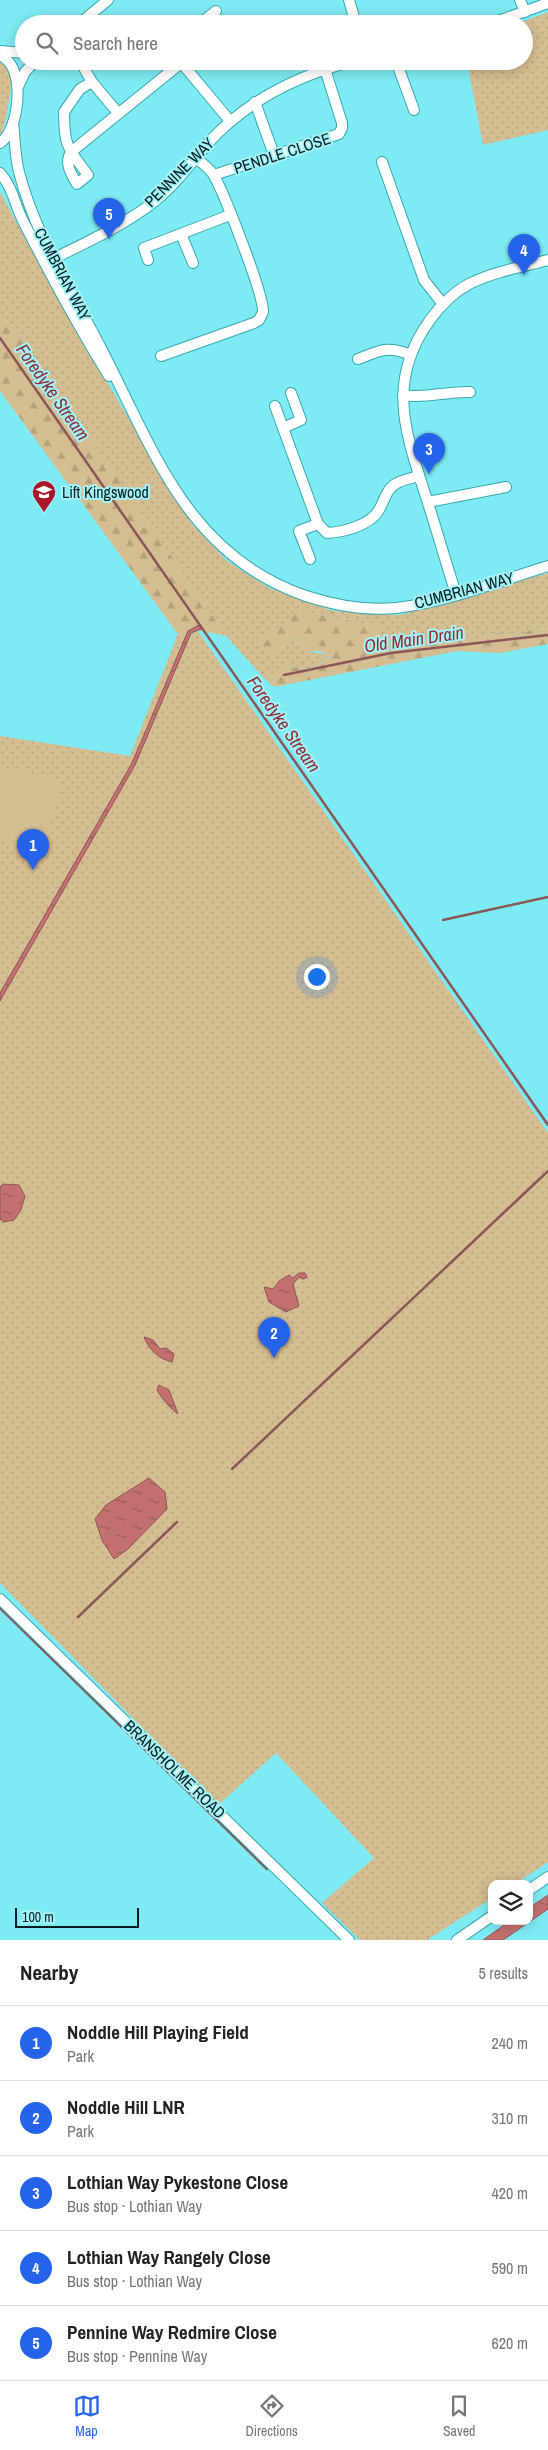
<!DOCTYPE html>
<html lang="en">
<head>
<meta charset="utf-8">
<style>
	:root { --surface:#fff; --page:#f2f2f2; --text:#222; --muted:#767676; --line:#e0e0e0; --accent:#2563eb }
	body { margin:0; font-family:"Archivo Narrow",sans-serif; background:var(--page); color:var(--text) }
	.controls { position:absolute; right:15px; bottom:15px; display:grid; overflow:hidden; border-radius:10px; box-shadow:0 2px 12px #0003 }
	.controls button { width:45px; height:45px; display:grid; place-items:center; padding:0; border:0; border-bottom:1px solid var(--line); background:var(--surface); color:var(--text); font:25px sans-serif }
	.scale { position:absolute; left:15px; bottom:12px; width:124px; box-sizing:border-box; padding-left:5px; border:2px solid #041c1e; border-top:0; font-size:14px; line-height:18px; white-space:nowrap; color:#041c1e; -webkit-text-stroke:4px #a2f4fa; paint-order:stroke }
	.you { position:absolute; left:316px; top:976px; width:18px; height:18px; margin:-12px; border:4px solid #fff; border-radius:50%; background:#1a73e8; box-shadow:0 0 0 8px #1a73e833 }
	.badge { display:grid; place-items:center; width:32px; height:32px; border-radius:50%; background:var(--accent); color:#fff; font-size:16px; font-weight:700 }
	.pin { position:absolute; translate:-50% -41px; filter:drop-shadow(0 1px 2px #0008) }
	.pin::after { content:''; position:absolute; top:26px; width:18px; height:15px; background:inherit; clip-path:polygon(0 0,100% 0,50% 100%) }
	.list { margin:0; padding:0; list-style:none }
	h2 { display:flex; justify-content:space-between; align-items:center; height:65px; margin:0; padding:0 20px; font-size:21px }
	h2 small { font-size:16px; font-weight:400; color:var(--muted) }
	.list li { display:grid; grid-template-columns:32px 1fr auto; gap:15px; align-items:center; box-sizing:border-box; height:75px; padding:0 20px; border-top:1px solid var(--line) }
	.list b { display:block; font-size:19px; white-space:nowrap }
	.list p { margin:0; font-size:16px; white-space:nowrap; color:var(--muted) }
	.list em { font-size:16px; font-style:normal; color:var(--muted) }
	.icon { flex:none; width:28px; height:28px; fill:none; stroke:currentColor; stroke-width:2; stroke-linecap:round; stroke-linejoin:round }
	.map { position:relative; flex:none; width:548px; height:1940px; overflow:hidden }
	.search { position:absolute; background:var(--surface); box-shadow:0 2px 12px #0003; left:15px; right:15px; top:15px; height:55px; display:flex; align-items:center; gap:12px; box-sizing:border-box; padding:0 18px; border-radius:28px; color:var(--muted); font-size:19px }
	.sheet { height:440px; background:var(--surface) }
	nav { display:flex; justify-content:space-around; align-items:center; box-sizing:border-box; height:70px; border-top:1px solid var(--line); background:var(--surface); font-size:14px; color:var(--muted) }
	nav a { display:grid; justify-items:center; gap:2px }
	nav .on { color:var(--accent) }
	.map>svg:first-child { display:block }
</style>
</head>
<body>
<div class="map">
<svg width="548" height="1940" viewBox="0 0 548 1940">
	<defs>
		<pattern id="grass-dots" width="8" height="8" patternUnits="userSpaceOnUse" patternTransform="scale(1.25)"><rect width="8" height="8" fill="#d5bd92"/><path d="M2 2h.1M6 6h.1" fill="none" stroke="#b5a27d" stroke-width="1.8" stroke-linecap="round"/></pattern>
		<pattern id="forest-firs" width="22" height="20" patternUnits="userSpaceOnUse" patternTransform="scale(1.25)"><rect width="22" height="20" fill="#d5bd92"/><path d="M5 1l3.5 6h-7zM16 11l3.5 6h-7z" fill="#b5a27d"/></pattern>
		<pattern id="water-ripples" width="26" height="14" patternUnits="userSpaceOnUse" patternTransform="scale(1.25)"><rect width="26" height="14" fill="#c3706e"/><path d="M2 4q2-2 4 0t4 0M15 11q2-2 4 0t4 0" fill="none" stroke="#9c5b5a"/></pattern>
	</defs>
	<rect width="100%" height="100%" fill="#7eeaf3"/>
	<g fill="url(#grass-dots)">
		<path d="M 548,12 L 548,130 L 483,145 L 467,61 L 524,61 L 524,24 L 517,24 Z"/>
		<path d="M 0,61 C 5,65 9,70 11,77 C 12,86 6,128 0,135 Z"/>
		<path d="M 0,192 L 59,300 L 161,474 L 192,524 L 227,561 L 269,588 L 333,611 L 400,615 L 548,573 L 548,627 L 533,629 L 518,636 L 497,633 L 477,638 L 436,637 L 398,643 L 383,652 L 372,645 L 378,623 L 361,623 L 297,610 L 283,626 L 274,630 L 276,655 L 291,638 L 299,641 L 306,651 L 331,655 L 313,669 L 284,667 L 265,679 L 226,636 L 59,393 L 50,371 L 40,365 L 17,328 L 0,316 Z"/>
		<path d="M 197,630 L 548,1133 L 548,1862 L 515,1884 L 492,1884 L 492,1898 L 427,1940 L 360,1940 L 322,1903 L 374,1858 L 276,1753 L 218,1805 L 0,1583 L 0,736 L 130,756 L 178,634 Z"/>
	</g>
	<g fill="url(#forest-firs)">
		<path d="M 0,316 L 17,328 L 40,365 L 50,371 L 60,393 L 226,636 L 197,630 L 178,634 L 0,391 Z"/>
		<path d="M 297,610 L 361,623 L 379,623 L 378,637 L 372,645 L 383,651 L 398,643 L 436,637 L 477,638 L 497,633 L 518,636 L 533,629 L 548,627 L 548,644 L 500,653 L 457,651 L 274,687 L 265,679 L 284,667 L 313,669 L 331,656 L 320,651 L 306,651 L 299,641 L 291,638 L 276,655 L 264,650 L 257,637 L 283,626 Z"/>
	</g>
	<path fill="#d5bd92" d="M 0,766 L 62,781 L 45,851 L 0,840 Z"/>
	<g fill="url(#water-ripples)" stroke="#8a5756">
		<path d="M 199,625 L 201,629 L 191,633 L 135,765 L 0,1001 L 0,993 L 132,763 L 188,631 Z"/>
		<path d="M 3,1184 L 19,1185 L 25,1196 L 21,1210 L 14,1220 L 4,1222 L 0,1219 L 0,1187 Z"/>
		<path d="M 299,1273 L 305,1273 L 307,1277 L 303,1279 L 299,1277 L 293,1284 L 299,1306 L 286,1312 L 269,1302 L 264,1287 L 273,1289 L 279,1281 L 289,1275 L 293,1278 Z"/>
		<path d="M 144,1337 L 153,1340 L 160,1349 L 166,1348 L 174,1354 L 172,1362 C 159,1359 149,1350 144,1337 Z"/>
		<path d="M 159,1385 L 169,1390 L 178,1414 C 171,1409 161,1398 157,1390 Z"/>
		<path d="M 149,1478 L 165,1492 L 167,1509 L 128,1549 L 114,1559 L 102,1540 L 95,1519 L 106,1505 Z"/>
		<path d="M 548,1895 L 548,1909 L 503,1940 L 483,1940 L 510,1921 L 529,1921 L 529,1908 Z"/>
	</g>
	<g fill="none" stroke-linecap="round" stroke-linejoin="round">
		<g stroke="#8a5756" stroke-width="2.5">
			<path d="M 0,338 L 548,1125"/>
			<path d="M 284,675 L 391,653 L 548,635"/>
			<path d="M 443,920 L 548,897"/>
			<path d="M 232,1469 L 548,1171"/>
			<path d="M 0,1608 L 267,1869"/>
			<path d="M 78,1617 L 177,1522"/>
		</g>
		<g stroke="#33a7af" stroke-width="12">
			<g id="minor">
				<path d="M 349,0 L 356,24"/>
				<path d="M 520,0 L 525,12"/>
				<path d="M 148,21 L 150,24"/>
				<path d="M 79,24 L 108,0"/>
				<path d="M 200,24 L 216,11"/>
				<path d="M 490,24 L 548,3"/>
				<path d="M 0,51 L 24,53"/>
				<path d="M 0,54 C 3,57 9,61 11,65 C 23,83 18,131 0,143"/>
				<path d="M 180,61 L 230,121"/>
				<path d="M 396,61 L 414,110"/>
				<path d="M 85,70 L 92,82 L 118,113"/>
				<path d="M 92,82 L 80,89 L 64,112 C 64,147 68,148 88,175 L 77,184 C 71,174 64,163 71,152 L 181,63"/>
				<path d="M 18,87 L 25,72 L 35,61"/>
				<path d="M 255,102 L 274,155"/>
				<path d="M 13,123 C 15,139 15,157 19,172 C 36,239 77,299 107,360 C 157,459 192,557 306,596 C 334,605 366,611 396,608 C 448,602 499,581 548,566"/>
				<path d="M 382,162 L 424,280 L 442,303"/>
				<path d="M 0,173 C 12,186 15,205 23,221 C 50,274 78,326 109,376"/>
				<path d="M 214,175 L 339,134 L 342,128 L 342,123 L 325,69"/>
				<path d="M 181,234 L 193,263"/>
				<path d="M 148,260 L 144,248 L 230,215"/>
				<path d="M 45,263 C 82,244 122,227 155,201 C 175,185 192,162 209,142 C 248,100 298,75 354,61"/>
				<path d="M 161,356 L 254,323 L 259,320 L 263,312 C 264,295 223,190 213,174 C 209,168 202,163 196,158"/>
				<path d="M 358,359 C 380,351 387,345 411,355"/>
				<path d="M 403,395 C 426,399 447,391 470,392"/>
				<path d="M 275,406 L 318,524 L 327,533 C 344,532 372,525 380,508 C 385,499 387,488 397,483 C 404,479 412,478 419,476"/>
				<path d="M 283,428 L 301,420 L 291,393"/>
				<path d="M 428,502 L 506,487"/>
				<path d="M 310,559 L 299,531 L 318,524"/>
				<path d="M 456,594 C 446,563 437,531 427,500 C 406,434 385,382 430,320 C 441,305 452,293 469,284 C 493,272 521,267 548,260"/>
				<path d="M 0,1599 L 349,1940"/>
				<path d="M 529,1890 L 548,1877"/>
				<path d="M 457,1940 L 492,1916"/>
			</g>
		</g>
		<use href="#minor" stroke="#fff" stroke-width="10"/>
	</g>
	<defs>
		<g id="school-pin" transform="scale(1.25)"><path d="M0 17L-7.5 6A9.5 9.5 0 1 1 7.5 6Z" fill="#ab162a" stroke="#a2f4fa"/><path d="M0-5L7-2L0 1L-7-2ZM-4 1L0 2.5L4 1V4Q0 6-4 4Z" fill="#fff"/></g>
	</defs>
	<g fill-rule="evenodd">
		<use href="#school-pin" x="44" y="492"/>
	</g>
	<g text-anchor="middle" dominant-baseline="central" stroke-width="4" stroke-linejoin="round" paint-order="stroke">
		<g font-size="16" fill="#041c1e" stroke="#a2f4fa">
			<text transform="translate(282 153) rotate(-18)">PENDLE CLOSE</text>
			<text transform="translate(179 172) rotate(-45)">PENNINE WAY</text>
			<text transform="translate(63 274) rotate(62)">CUMBRIAN WAY</text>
			<text transform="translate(464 590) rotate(-15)">CUMBRIAN WAY</text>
			<text transform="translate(175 1769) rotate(44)">BRANSHOLME ROAD</text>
		</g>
		<g font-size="16" fill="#041c1e" stroke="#a2f4fa" text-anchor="start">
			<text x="62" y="492">Lift Kingswood</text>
		</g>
		<g font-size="18" font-style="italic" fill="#902b2f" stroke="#a2f4fa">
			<text transform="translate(53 392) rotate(55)">Foredyke Stream</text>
			<text transform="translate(414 639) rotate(-8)">Old Main Drain</text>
			<text transform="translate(284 724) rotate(55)">Foredyke Stream</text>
		</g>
	</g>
</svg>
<div class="controls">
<button><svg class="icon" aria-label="layers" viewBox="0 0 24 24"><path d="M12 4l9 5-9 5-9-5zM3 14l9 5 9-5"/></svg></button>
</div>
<div class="scale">100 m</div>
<div class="you"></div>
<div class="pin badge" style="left:33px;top:870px">1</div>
<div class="pin badge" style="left:274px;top:1358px">2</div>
<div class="pin badge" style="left:429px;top:474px">3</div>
<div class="pin badge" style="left:524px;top:275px">4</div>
<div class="pin badge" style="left:109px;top:239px">5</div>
<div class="search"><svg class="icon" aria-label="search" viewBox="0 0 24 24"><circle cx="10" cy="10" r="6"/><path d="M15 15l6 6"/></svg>Search here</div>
</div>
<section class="sheet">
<h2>Nearby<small>5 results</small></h2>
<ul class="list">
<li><span class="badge">1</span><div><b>Noddle Hill Playing Field</b><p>Park</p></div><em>240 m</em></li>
<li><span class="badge">2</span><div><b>Noddle Hill LNR</b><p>Park</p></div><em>310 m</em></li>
<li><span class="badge">3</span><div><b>Lothian Way Pykestone Close</b><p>Bus stop · Lothian Way</p></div><em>420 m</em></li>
<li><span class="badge">4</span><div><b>Lothian Way Rangely Close</b><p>Bus stop · Lothian Way</p></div><em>590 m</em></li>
<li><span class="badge">5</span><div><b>Pennine Way Redmire Close</b><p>Bus stop · Pennine Way</p></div><em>620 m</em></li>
</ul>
</section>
<nav>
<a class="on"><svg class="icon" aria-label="map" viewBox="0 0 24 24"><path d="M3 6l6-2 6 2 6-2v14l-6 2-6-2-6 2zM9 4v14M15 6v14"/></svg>Map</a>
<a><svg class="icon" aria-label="directions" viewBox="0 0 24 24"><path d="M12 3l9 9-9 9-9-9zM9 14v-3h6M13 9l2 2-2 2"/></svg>Directions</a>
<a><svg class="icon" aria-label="saved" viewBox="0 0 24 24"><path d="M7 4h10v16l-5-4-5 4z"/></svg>Saved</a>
</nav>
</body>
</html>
